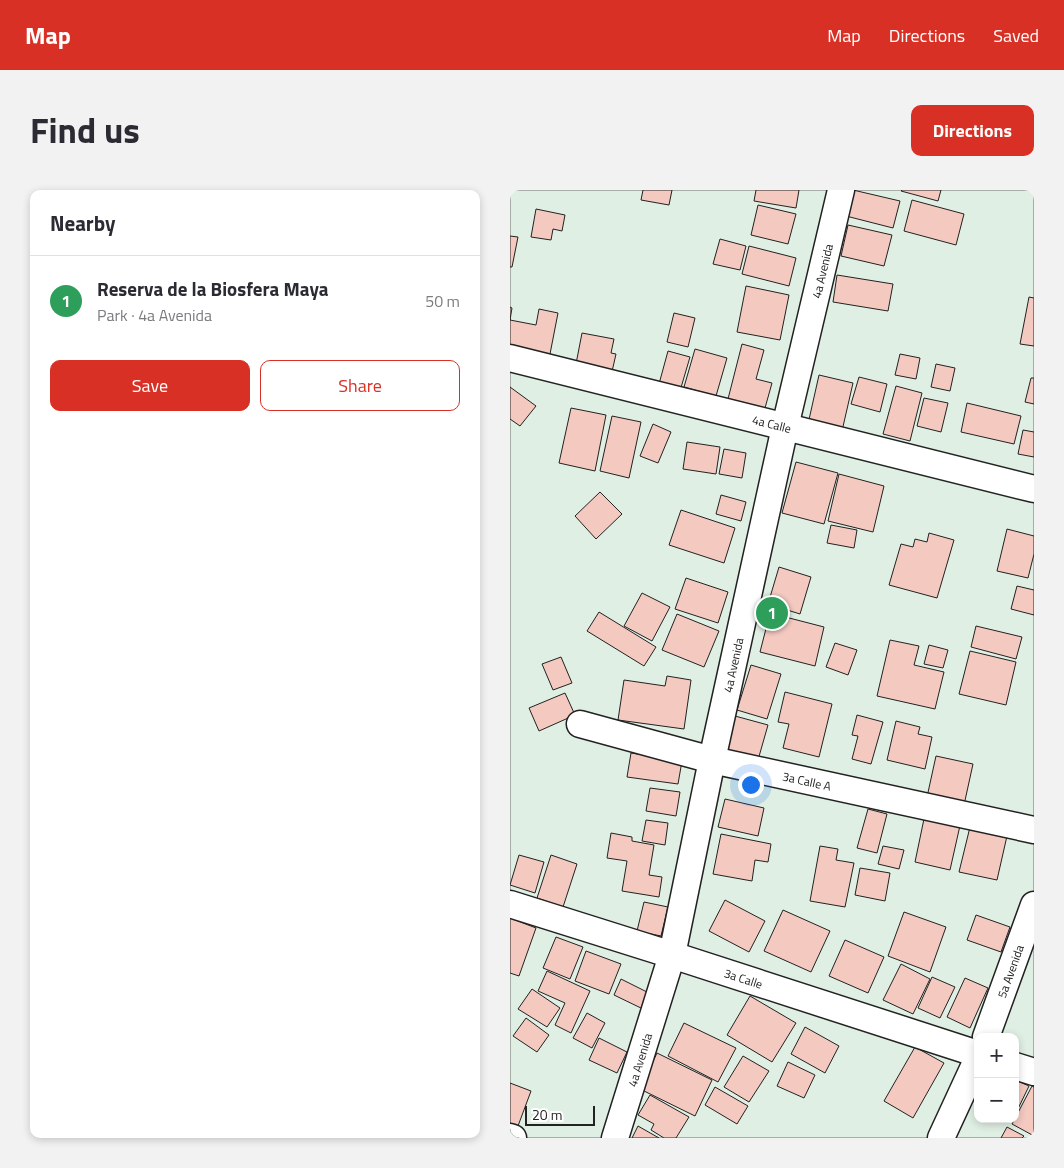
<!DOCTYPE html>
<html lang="en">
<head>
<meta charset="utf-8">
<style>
	:root { --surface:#fff; --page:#f2f2f3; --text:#2b2b33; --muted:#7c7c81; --line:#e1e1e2; --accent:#d93025 }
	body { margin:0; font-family:"Titillium Web",sans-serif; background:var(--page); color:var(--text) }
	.controls { position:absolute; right:15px; bottom:15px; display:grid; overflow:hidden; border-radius:10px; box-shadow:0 2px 8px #0003 }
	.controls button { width:45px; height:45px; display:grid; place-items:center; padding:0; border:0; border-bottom:1px solid var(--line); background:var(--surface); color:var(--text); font:25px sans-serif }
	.scale { position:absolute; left:15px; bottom:12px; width:70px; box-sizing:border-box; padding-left:5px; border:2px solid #222; border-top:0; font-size:14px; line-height:18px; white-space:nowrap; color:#222; -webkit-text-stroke:4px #fff; paint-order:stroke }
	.you { position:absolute; left:240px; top:594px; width:18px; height:18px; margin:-12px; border:4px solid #fff; border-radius:50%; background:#1a73e8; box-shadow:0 0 0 8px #1a73e833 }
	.badge { display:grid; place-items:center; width:32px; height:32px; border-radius:50%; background:var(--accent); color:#fff; font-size:16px; font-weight:700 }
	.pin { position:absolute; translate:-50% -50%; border:2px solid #fff; box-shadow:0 1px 5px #0006 }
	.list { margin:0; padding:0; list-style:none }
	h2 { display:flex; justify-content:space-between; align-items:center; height:65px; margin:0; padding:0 20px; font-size:21px }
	h2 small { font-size:16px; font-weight:400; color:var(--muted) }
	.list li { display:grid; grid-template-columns:32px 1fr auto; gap:15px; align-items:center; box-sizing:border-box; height:90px; padding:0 20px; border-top:1px solid var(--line) }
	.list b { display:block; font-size:19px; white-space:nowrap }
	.list p { margin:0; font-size:16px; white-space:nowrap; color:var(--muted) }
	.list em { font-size:16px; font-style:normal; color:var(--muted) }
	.actions { display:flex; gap:10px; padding:15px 20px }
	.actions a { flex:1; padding:11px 0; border:1px solid var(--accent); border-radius:10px; text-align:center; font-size:18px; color:var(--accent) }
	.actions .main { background:var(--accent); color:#fff }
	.map { position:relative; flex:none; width:524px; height:948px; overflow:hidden; border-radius:10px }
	header { display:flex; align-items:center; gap:30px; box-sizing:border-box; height:70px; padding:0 25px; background:var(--accent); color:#fff }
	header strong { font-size:24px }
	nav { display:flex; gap:28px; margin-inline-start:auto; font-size:18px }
	.intro { display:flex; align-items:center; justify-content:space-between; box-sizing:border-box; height:120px; padding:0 30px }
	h1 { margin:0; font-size:35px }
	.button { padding:12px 22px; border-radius:10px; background:var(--accent); color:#fff; font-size:18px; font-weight:700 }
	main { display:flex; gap:30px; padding:0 30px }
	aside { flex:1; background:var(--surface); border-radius:10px; box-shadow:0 2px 8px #0003 }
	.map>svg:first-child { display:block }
</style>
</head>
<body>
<header>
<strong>Map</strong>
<nav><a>Map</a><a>Directions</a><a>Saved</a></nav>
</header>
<div class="intro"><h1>Find us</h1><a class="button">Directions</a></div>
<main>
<aside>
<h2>Nearby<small></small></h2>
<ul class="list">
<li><span class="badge" style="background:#2e9e5b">1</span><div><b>Reserva de la Biosfera Maya</b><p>Park · 4a Avenida</p></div><em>50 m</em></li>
</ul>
<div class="actions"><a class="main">Save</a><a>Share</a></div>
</aside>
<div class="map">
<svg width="524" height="948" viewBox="0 0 524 948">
	<rect width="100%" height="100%" fill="#fff"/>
	<path fill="#e0efe3" stroke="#6f6f6f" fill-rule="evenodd" d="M 0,0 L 524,0 L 524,948 L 0,948 ZM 468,847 L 505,847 L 505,929 L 468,929 Z"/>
	<g fill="#f3c9c0" stroke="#222">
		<path d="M 133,0 L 162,0 L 159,15 L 131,10 Z"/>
		<path d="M 246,0 L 289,0 L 286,18 L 244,11 Z"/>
		<path d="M 343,0 L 390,11 L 383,38 L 336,26 Z"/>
		<path d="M 392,0 L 431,0 L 428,11 L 391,1 Z"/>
		<path d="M 402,10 L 454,24 L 446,55 L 394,41 Z"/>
		<path d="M 248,15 L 286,24 L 278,54 L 241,45 Z"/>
		<path d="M 26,19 L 55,25 L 52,41 L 43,39 L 41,50 L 21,47 Z"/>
		<path d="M 338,35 L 382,45 L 374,76 L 331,66 Z"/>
		<path d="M 0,46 L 8,47 L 2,77 L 0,77 Z"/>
		<path d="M 210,49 L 236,56 L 230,80 L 203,74 Z"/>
		<path d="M 239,56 L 286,68 L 279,96 L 232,84 Z"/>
		<path d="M 327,85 L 383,94 L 378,121 L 323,112 Z"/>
		<path d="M 236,96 L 279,105 L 270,150 L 227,142 Z"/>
		<path d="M 519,107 L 524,108 L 524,156 L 510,154 Z"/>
		<path d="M 0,117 L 2,118 L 0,130 L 26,135 L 29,119 L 48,123 L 40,164 L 0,156 Z"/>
		<path d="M 164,123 L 185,128 L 178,157 L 157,152 Z"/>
		<path d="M 72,143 L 104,149 L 101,163 L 106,164 L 101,186 L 65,179 Z"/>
		<path d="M 232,154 L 254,160 L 246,189 L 262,193 L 255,218 L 218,209 Z"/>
		<path d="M 185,159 L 217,168 L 206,206 L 174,197 Z"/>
		<path d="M 158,161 L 180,167 L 170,201 L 149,194 Z"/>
		<path d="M 390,164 L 410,168 L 406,189 L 385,185 Z"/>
		<path d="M 426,174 L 445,178 L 440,201 L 421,197 Z"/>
		<path d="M 309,185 L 343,193 L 332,241 L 298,234 Z"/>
		<path d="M 349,187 L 377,194 L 370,222 L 341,214 Z"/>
		<path d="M 521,188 L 524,188 L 524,214 L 515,212 Z"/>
		<path d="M 386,196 L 412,203 L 400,251 L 373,244 Z"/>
		<path d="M 0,197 L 26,216 L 10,236 L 0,229 Z"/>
		<path d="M 414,208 L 438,213 L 431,242 L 407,236 Z"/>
		<path d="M 457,213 L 511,226 L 504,254 L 451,242 Z"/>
		<path d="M 61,218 L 96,225 L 85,281 L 49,273 Z"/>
		<path d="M 102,226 L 131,232 L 119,288 L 90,281 Z"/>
		<path d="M 143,234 L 161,242 L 148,273 L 130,266 Z"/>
		<path d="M 513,240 L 524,242 L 524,267 L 508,264 Z"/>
		<path d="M 177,252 L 210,257 L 206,284 L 173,279 Z"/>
		<path d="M 214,259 L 236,263 L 232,288 L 209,284 Z"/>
		<path d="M 286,272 L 328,283 L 314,334 L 272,323 Z"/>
		<path d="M 329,284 L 374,296 L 363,342 L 318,331 Z"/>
		<path d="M 90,302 L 112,324 L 86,349 L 65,326 Z"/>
		<path d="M 211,305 L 236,312 L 231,331 L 206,324 Z"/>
		<path d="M 171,320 L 225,338 L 214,373 L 159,355 Z"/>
		<path d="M 321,335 L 347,340 L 344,358 L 317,353 Z"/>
		<path d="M 497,339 L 524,346 L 524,364 L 518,388 L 487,381 Z"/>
		<path d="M 419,343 L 444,350 L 427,408 L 379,395 L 391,354 L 403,357 L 405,349 L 417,352 Z"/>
		<path d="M 269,377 L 301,387 L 290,424 L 258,414 Z"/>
		<path d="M 176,388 L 218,402 L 208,433 L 165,419 Z"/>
		<path d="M 507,396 L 524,400 L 524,425 L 501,419 Z"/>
		<path d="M 132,403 L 160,417 L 142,451 L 114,436 Z"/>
		<path d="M 89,422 L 146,457 L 134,476 L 77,441 Z"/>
		<path d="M 260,423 L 314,437 L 305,476 L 250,462 Z"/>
		<path d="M 167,424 L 209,441 L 194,477 L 152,460 Z"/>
		<path d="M 466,436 L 512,447 L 506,469 L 461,457 Z"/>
		<path d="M 380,450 L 409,456 L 404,475 L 434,482 L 425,519 L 367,506 Z"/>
		<path d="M 325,453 L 347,460 L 338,485 L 316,477 Z"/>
		<path d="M 419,455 L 438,460 L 433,478 L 414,474 Z"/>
		<path d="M 460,461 L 506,472 L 496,515 L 449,504 Z"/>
		<path d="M 51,467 L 62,493 L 43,500 L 32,474 Z"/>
		<path d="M 241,475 L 271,484 L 257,529 L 227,520 Z"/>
		<path d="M 157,486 L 181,490 L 174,539 L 108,530 L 114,490 L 155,496 Z"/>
		<path d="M 275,502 L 322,514 L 309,567 L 273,558 L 279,534 L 268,532 Z"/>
		<path d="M 55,503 L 65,525 L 29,541 L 19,518 Z"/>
		<path d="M 347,525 L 373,532 L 361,574 L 342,569 L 348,546 L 342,545 Z"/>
		<path d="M 225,526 L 258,535 L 248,570 L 215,561 Z"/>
		<path d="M 386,531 L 410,537 L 408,544 L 422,547 L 415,579 L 377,570 Z"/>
		<path d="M 121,563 L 172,571 L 168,594 L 117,587 Z"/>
		<path d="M 426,566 L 463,574 L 454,615 L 417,607 Z"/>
		<path d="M 140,598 L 170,602 L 166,626 L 136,621 Z"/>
		<path d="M 215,609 L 254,618 L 248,646 L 208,637 Z"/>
		<path d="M 358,619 L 377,624 L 367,663 L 347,658 Z"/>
		<path d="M 415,624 L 451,631 L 440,680 L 405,672 Z"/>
		<path d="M 136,630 L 158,633 L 155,655 L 132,651 Z"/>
		<path d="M 460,637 L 497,646 L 487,690 L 449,682 Z"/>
		<path d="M 101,643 L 122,647 L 122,651 L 144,655 L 139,685 L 152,687 L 149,707 L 112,701 L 117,671 L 97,668 Z"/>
		<path d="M 211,644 L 261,654 L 258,672 L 245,670 L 242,691 L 203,684 Z"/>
		<path d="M 310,656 L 328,659 L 326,670 L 344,673 L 335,717 L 300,711 Z"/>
		<path d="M 373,656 L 394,660 L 389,679 L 368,674 Z"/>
		<path d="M 9,665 L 34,672 L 25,703 L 0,695 Z"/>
		<path d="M 41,665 L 67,674 L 53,717 L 27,708 Z"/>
		<path d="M 350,678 L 380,683 L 375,711 L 345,705 Z"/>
		<path d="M 215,710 L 255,731 L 239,762 L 199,741 Z"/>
		<path d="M 134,712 L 158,717 L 151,746 L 127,741 Z"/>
		<path d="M 273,720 L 320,741 L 301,782 L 254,761 Z"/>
		<path d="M 394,722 L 436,737 L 420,782 L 378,766 Z"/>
		<path d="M 466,725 L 500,737 L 491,762 L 457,750 Z"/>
		<path d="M 0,728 L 26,738 L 9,786 L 0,783 Z"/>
		<path d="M 46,747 L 73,757 L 60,789 L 33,778 Z"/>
		<path d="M 335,750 L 374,767 L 358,803 L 319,786 Z"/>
		<path d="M 76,761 L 111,774 L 99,804 L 65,791 Z"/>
		<path d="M 391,774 L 420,789 L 403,824 L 373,810 Z"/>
		<path d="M 37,781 L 80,801 L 61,843 L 45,835 L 55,813 L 28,801 Z"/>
		<path d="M 422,787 L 445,797 L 430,828 L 408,818 Z"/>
		<path d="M 455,788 L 478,798 L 460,838 L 437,827 Z"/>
		<path d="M 111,789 L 141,804 L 133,819 L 104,805 Z"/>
		<path d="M 22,799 L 50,818 L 37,837 L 8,819 Z"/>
		<path d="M 240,806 L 286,833 L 262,872 L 217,845 Z"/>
		<path d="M 77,823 L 95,833 L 82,858 L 63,848 Z"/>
		<path d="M 16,828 L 39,845 L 27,862 L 3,846 Z"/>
		<path d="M 174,833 L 226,858 L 208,892 L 158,866 Z"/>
		<path d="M 295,837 L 329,856 L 315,883 L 281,864 Z"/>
		<path d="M 89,848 L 117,862 L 107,883 L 79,870 Z"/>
		<path d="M 405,857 L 434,873 L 403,928 L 374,911 Z"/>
		<path d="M 147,863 L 202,890 L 185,926 L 130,899 Z"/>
		<path d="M 233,866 L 259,881 L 239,912 L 214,897 Z"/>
		<path d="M 278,872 L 305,885 L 294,908 L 267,896 Z"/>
		<path d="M 505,890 L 519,896 L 505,925 Z"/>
		<path d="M 0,893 L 21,901 L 8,936 L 0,933 Z"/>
		<path d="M 522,896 L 524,897 L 524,946 L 502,934 Z"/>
		<path d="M 205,897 L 238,916 L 227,934 L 195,915 Z"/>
		<path d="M 140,905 L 179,927 L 166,948 L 154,948 L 141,940 L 144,934 L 128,925 Z"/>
		<path d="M 128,936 L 149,948 L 122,948 Z"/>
		<path d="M 497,937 L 514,946 L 512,948 L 491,948 Z"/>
	</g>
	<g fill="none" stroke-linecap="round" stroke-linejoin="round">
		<g stroke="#222" stroke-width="29">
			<g id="minor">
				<path id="s1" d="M 0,168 L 524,299"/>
				<path id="s2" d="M 70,534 L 202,570 L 524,640"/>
				<path id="s3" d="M 0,714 L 162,765 L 468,864"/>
				<path id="s4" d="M 476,847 L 524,715"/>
				<path d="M 505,876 L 524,882"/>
				<path d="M 0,947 L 3,948"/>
				<path id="s5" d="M 105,948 L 162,765 L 202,570 L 275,237 L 331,0"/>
				<path d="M 431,948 L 468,868"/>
			</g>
		</g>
		<use href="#minor" stroke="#fff" stroke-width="26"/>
	</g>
	<g text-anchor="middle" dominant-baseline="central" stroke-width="4" stroke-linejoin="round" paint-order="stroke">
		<g font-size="12" fill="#222" stroke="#fff">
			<text stroke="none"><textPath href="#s5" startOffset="892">4a Avenida</textPath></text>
			<text stroke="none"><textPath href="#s1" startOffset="270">4a Calle</textPath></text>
			<text stroke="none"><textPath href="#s5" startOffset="488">4a Avenida</textPath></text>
			<text stroke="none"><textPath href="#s2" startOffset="234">3a Calle A</textPath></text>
			<text stroke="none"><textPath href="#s4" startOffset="70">5a Avenida</textPath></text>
			<text stroke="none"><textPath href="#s3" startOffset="245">3a Calle</textPath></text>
			<text stroke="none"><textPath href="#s5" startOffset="82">4a Avenida</textPath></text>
		</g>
	</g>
</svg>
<div class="controls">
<button>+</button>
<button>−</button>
</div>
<div class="scale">20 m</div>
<div class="you"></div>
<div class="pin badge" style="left:262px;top:423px;background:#2e9e5b">1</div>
</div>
</main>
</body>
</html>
